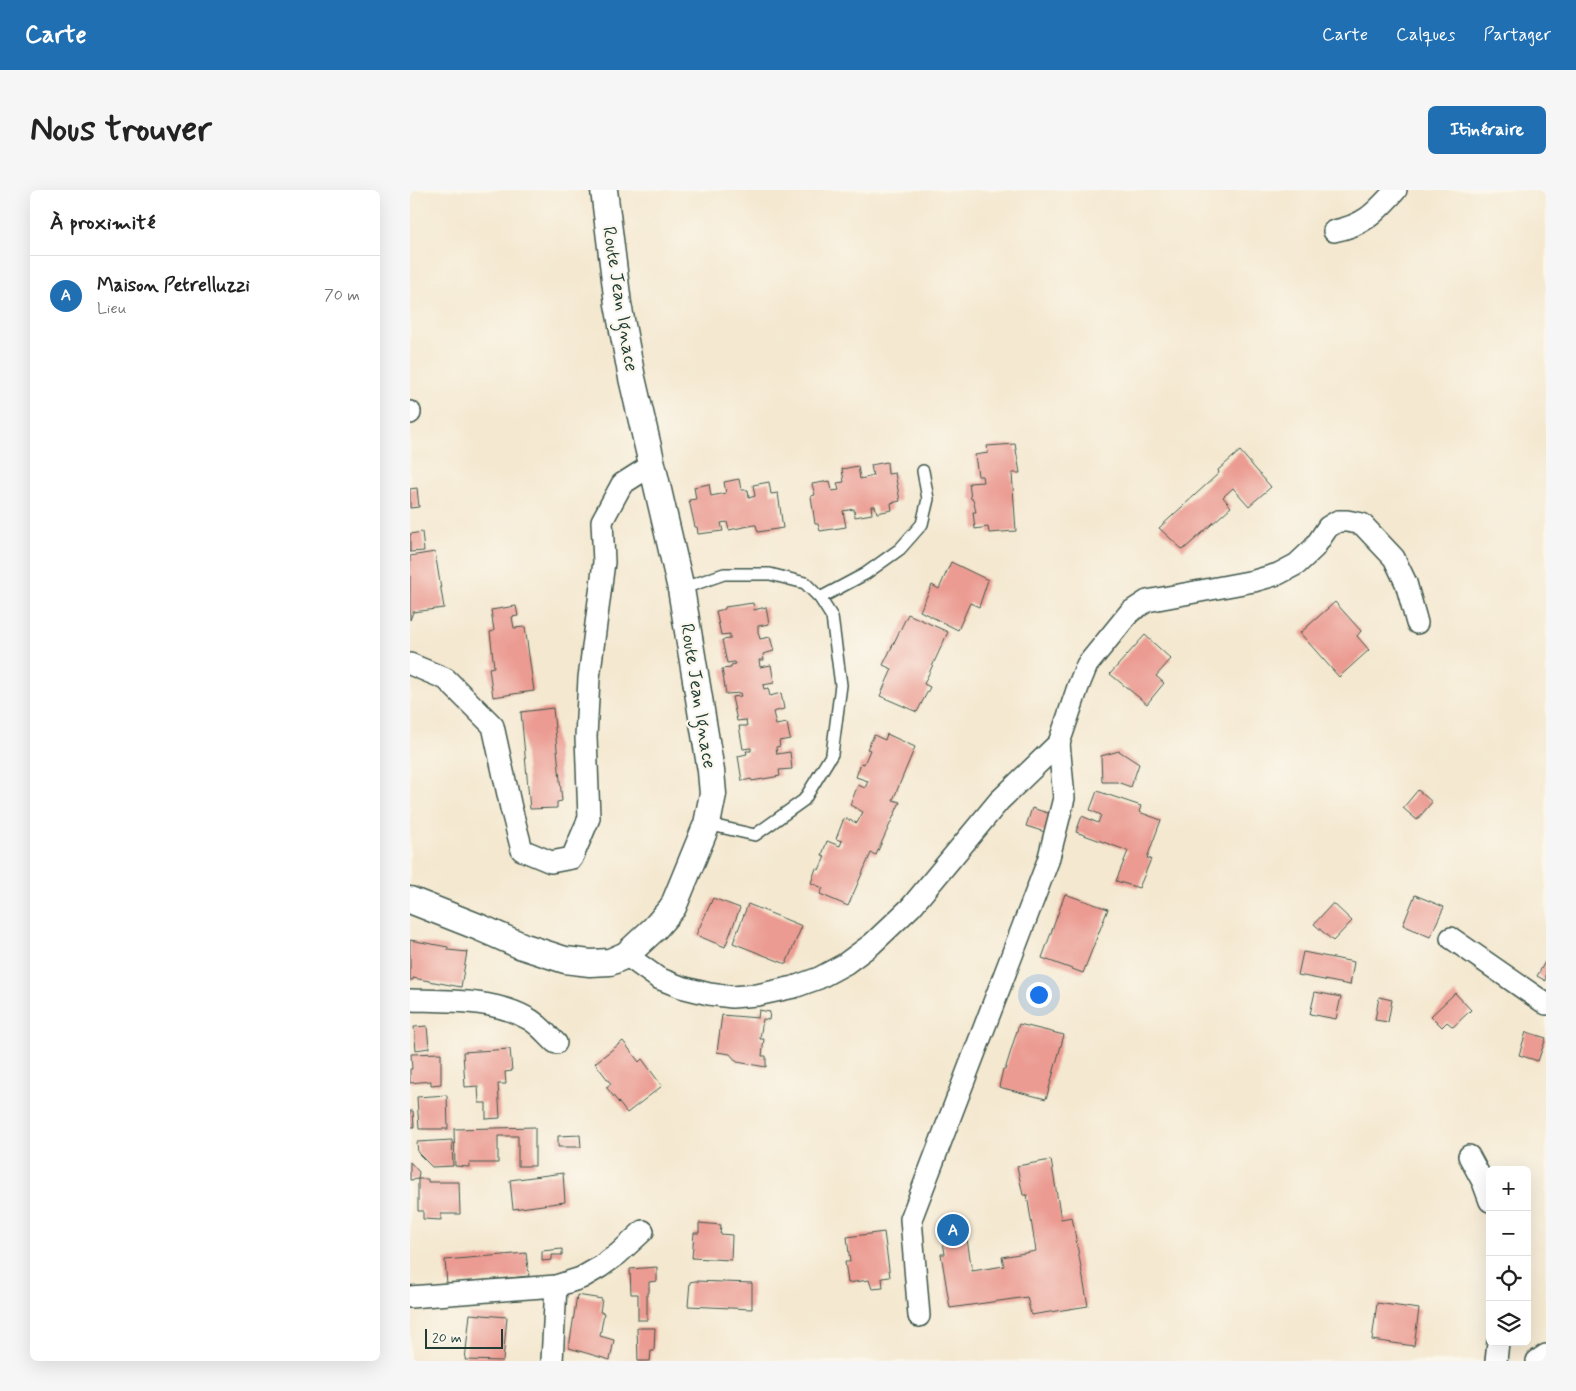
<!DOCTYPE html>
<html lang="fr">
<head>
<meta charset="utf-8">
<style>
	:root { --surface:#fff; --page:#f6f6f6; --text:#222; --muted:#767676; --line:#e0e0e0; --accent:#1f6fb2 }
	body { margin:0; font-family:Mynerve,sans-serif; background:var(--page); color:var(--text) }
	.controls { position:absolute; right:15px; bottom:15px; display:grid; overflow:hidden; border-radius:8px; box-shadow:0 5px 20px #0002 }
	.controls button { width:45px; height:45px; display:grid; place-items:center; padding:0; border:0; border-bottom:1px solid var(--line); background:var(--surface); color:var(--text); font:25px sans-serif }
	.scale { position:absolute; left:15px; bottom:12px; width:78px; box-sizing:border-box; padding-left:5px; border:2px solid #1f3d34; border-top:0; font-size:14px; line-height:18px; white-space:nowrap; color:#1f3d34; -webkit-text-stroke:4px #fbf7ec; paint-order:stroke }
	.you { position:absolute; left:628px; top:804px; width:18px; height:18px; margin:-12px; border:4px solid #fff; border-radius:50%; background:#1a73e8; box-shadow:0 0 0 8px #1a73e833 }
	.badge { display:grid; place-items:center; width:32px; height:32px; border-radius:50%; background:var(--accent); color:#fff; font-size:16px; font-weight:700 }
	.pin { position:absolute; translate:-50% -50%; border:2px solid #fff; box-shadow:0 1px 5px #0006 }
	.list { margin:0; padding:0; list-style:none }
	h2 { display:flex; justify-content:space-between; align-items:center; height:65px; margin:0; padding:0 20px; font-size:21px }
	h2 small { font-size:16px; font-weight:400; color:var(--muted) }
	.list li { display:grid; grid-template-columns:32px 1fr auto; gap:15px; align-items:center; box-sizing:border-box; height:80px; padding:0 20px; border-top:1px solid var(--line) }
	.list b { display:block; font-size:19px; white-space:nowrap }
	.list p { margin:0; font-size:16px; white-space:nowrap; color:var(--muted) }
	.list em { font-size:16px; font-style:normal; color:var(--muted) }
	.icon { flex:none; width:28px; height:28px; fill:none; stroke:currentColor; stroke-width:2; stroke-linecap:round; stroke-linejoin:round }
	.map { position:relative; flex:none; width:1136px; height:1171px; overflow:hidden; border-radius:8px }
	header { display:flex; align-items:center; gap:30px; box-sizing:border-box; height:70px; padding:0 25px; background:var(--accent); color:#fff }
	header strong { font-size:24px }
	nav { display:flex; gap:28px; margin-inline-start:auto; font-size:18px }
	.intro { display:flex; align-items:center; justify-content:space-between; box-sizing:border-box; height:120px; padding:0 30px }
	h1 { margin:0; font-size:35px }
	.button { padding:12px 22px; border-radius:8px; background:var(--accent); color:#fff; font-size:18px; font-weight:700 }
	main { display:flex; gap:30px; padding:0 30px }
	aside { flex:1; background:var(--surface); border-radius:8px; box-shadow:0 5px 20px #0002 }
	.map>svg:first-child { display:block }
</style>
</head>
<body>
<header>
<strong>Carte</strong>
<nav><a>Carte</a><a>Calques</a><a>Partager</a></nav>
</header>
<div class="intro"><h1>Nous trouver</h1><a class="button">Itinéraire</a></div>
<main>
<aside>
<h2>À proximité<small></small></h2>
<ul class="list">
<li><span class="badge">A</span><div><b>Maison Petrelluzzi</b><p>Lieu</p></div><em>70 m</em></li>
</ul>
</aside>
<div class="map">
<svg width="1136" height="1171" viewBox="0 0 1136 1171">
	<rect width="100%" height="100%" fill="#fbf7ec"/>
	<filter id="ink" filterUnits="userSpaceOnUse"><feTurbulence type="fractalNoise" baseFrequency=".02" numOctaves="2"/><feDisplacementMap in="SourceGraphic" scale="10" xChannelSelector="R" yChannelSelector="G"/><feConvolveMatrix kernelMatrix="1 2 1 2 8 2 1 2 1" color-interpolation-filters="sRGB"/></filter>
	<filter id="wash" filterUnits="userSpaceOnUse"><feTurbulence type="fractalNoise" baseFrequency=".0096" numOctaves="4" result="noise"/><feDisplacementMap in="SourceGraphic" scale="20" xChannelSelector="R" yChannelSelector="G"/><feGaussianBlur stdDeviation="1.12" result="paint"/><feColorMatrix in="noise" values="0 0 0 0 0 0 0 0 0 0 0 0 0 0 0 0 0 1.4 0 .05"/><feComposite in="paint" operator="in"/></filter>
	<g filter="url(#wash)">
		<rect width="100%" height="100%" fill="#f4e8d0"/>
		<g id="blocks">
			<g fill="#eb9b92">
				<path d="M 605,254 L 610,283 L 602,283 L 606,341 L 579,343 L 578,337 L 565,339 L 563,322 L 566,322 L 563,309 L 561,309 L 559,293 L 573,292 L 572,286 L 568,286 L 565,265 L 578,263 L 577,256 Z"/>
				<path d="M 830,261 L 861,297 L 839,316 L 823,298 L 813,307 L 821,317 L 773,360 L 749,338 L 809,283 L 808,280 Z"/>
				<path d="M 477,272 L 478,284 L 485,283 L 490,311 L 481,313 L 482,320 L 467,323 L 465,316 L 461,316 L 462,324 L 445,327 L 444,319 L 433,321 L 436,337 L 410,341 L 408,334 L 405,334 L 401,306 L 405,305 L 402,294 L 420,291 L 422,301 L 429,300 L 427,293 L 434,292 L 432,279 L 448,276 L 450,289 L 463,286 L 461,275 Z"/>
				<path d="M 329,289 L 331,300 L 338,300 L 339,308 L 345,306 L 343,295 L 359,292 L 361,304 L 368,303 L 373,338 L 348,342 L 346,335 L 344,335 L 319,340 L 317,332 L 311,333 L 313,341 L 288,344 L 287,337 L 285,337 L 279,310 L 286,309 L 284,297 L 299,294 L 301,306 L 316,303 L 314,292 Z"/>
				<path d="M 7,298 L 9,317 L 0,318 L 0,299 Z"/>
				<path d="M 12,342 L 14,361 L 0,362 L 0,344 Z"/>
				<path d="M 25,362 L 34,418 L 3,422 L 0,430 L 0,366 Z"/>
				<path d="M 541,372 L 578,390 L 569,417 L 560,413 L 548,440 L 510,421 L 522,395 L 529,399 Z"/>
				<path d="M 925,412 L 951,441 L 947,446 L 959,460 L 929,487 L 890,443 Z"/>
				<path d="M 343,413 L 344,420 L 356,417 L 359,434 L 348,436 L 348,442 L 350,449 L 360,447 L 364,461 L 353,464 L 354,470 L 349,470 L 350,477 L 361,475 L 364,493 L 353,495 L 354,499 L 358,498 L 360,506 L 371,503 L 374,519 L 363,522 L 366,535 L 377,533 L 380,549 L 369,551 L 370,556 L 366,557 L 367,564 L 380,562 L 382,579 L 369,580 L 370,586 L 342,591 L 341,589 L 332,591 L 328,566 L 337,564 L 336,561 L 341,561 L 341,558 L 333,559 L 329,536 L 337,536 L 336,530 L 327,531 L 322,507 L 331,506 L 330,503 L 316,504 L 312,479 L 321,478 L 321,475 L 326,474 L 325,472 L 317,473 L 312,450 L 320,449 L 320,444 L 311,445 L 306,421 L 315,419 L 315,417 Z"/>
				<path d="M 106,416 L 108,426 L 102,427 L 104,438 L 115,437 L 124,501 L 83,507 L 79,478 L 84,477 L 80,442 L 84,441 L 81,420 Z"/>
				<path d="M 498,424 L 538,442 L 514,494 L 520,497 L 507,522 L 470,506 L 482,479 L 473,475 Z"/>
				<path d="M 735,445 L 761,469 L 746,486 L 754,493 L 737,514 L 700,484 Z"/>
				<path d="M 143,518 L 152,611 L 147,612 L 147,618 L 120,619 L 111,522 Z"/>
				<path d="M 477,544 L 505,557 L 483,610 L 490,612 L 466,665 L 461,663 L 438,716 L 410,704 L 413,698 L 401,693 L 406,678 L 409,680 L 412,673 L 415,667 L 412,665 L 417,651 L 430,656 L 432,651 L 426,649 L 434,628 L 447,633 L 453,622 L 440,615 L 448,595 L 455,598 L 458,591 L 446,587 L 451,573 L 454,574 L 460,560 L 457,559 L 464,545 L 475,550 Z"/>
				<path d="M 709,561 L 729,574 L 721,597 L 707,592 L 692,592 L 691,566 Z"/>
				<path d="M 1008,600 L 1022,612 L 1007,630 L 993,618 Z"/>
				<path d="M 687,601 L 731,616 L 729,622 L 751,630 L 737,668 L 741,669 L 729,698 L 706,691 L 718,661 L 666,642 L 672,626 L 688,633 L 691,625 L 680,620 Z"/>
				<path d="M 622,618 L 644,625 L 638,643 L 616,636 Z"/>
				<path d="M 655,704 L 698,719 L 673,783 L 632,768 Z"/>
				<path d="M 1005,705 L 1034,717 L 1020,747 L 993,735 Z"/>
				<path d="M 303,708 L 330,718 L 315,757 L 286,745 Z"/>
				<path d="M 923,713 L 942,731 L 923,751 L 904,734 Z"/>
				<path d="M 338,714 L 392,736 L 376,774 L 323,753 Z"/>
				<path d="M 0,750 L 38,757 L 38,760 L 57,762 L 51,797 L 3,788 L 3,790 L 0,790 Z"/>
				<path d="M 893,762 L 944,772 L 940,795 L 888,785 Z"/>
				<path d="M 1136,770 L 1136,791 L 1127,786 Z"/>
				<path d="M 905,802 L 931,807 L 926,829 L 900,824 Z"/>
				<path d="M 1045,803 L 1061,820 L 1043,837 L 1037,832 L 1032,837 L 1021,826 Z"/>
				<path d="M 969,807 L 982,810 L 978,832 L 965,830 Z"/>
				<path d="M 349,820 L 360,822 L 359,830 L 353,829 L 350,849 L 354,849 L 352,866 L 356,866 L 356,877 L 327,872 L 320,864 L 307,862 L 312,825 L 348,828 Z"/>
				<path d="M 609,834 L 654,845 L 636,909 L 589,897 L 593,879 L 595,880 Z"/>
				<path d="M 17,836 L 19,858 L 6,860 L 4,837 Z"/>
				<path d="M 1116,842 L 1136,848 L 1128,871 L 1109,865 Z"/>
				<path d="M 213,851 L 229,872 L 232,869 L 252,896 L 217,923 L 196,897 L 201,894 L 185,873 Z"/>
				<path d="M 100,859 L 102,881 L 95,882 L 96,894 L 88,894 L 90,928 L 76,929 L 76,913 L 69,913 L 68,896 L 55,897 L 53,862 Z"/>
				<path d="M 31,863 L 31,894 L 21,895 L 21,891 L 0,893 L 0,879 L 2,879 L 1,864 Z"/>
				<path d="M 37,905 L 38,939 L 9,939 L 7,907 Z"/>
				<path d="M 0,921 L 3,921 L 4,937 L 0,937 Z"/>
				<path d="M 125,937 L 125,976 L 108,976 L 108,946 L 88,946 L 88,973 L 59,973 L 59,977 L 45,976 L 44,939 Z"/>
				<path d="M 170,945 L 171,957 L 148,957 L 148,946 Z"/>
				<path d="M 42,950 L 43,976 L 22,977 L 8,963 L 7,952 Z"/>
				<path d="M 641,970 L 651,1029 L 662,1027 L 678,1116 L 621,1125 L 617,1107 L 540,1118 L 531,1064 L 535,1064 L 530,1035 L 554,1030 L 562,1081 L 594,1076 L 592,1067 L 626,1061 L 617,1005 L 613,1005 L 607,976 Z"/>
				<path d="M 0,972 L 9,982 L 8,989 L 0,990 Z"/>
				<path d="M 153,983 L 155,1012 L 103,1019 L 100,990 Z"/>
				<path d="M 8,989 L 18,989 L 18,992 L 49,992 L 50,1024 L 31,1024 L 31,1030 L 13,1029 L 13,1021 L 8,1021 Z"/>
				<path d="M 289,1033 L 311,1035 L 310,1044 L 322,1045 L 321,1070 L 282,1068 L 284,1043 L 289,1043 Z"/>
				<path d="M 474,1042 L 480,1087 L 472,1088 L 473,1098 L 462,1099 L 459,1090 L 438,1093 L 435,1072 L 440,1072 L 437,1047 Z"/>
				<path d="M 152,1059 L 152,1065 L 142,1065 L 142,1070 L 132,1071 L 132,1061 Z"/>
				<path d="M 116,1063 L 119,1086 L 37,1094 L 35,1070 Z"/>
				<path d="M 247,1077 L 247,1091 L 239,1092 L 239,1103 L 237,1103 L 237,1130 L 228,1130 L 228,1104 L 221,1104 L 220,1079 Z"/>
				<path d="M 285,1091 L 342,1093 L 342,1119 L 278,1116 L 280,1092 Z"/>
				<path d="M 167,1105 L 192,1109 L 190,1122 L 194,1123 L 190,1146 L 204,1150 L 200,1170 L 159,1158 Z"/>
				<path d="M 967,1113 L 1009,1119 L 1004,1156 L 962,1150 Z"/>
				<path d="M 60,1124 L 97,1127 L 93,1171 L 55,1170 Z"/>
				<path d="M 227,1138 L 245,1138 L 244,1161 L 241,1161 L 240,1171 L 228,1171 Z"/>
			</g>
		</g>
	</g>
	<g filter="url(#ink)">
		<use href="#blocks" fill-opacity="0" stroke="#3f574b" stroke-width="1"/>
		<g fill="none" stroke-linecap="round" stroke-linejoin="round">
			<g stroke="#3f574b" stroke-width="14">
				<g id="service">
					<path d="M 271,399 L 314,384 L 360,384 L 395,393 L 410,408 L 422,427 L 431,495 L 422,564 L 394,610 L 345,645 L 297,634"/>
					<path d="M 410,408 L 455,384 L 490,359 L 512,334 L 518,309 L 513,281"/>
				</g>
			</g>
			<g stroke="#3f574b" stroke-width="24">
				<g id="minor">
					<path d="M 924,41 C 955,35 965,23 986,0"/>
					<path d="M 0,222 L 0,223"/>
					<path d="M 0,474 L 36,489 L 83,536 L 101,618 L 112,660 L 141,672 L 162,668 L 179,628 L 176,547 L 179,488 L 194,372 L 192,331 L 212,294 L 242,275"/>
					<path d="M 1041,748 L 1136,814"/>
					<path d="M 216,765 L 248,788 L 271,797 L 299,804 L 322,807 L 347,805 L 384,797 L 409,788 L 435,774 L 462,754 L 501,717 L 589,611 L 649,553 L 668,497 L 677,475 L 720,422 L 737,411 L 844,391 L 868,384 L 887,374 L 904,358 L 918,337 L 928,331 L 937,331 L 952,334 L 984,368 L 996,393 L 1007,433"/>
					<path d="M 0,810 C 38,811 83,809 117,828 C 128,833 137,845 146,853"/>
					<path d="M 1059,966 L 1073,992 L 1080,1011"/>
					<path d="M 0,1107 L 146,1096 L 171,1088 L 190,1077 L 208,1064 L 233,1041"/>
					<path d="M 509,1126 L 501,1029 L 638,671 L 654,608 L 649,553"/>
					<path d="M 142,1171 L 146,1096"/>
					<path d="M 1086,1171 L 1088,1152"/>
					<path d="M 1127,1171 L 1136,1165"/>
				</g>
			</g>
			<g stroke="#3f574b" stroke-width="29">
				<path id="tertiary" d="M 0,710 L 71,738 L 112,756 L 155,770 L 180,773 L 200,772 L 216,765 L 245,738 L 263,717 L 297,634 L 303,604 L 301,581 L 271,399 L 222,188 L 208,114 L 194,0"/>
			</g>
			<use href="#service" stroke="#fff" stroke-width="11"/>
			<use href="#minor" stroke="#fff" stroke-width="21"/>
			<use href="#tertiary" stroke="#fff" stroke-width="26"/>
		</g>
	</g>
	<g text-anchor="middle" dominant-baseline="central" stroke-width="4.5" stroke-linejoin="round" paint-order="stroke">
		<g font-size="19" fill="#1f3d34" stroke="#fbf7ec">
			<text transform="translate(210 109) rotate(81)">Route Jean Ignace</text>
			<text transform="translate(288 506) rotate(81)">Route Jean Ignace</text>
		</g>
	</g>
</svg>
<div class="controls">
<button>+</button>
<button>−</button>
<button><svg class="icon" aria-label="locate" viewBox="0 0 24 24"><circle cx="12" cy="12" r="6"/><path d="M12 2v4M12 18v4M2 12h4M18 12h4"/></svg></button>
<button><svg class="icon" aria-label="layers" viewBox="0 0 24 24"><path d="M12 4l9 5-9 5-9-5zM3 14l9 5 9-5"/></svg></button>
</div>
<div class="scale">20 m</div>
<div class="you"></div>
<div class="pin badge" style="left:543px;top:1040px">A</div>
</div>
</main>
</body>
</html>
